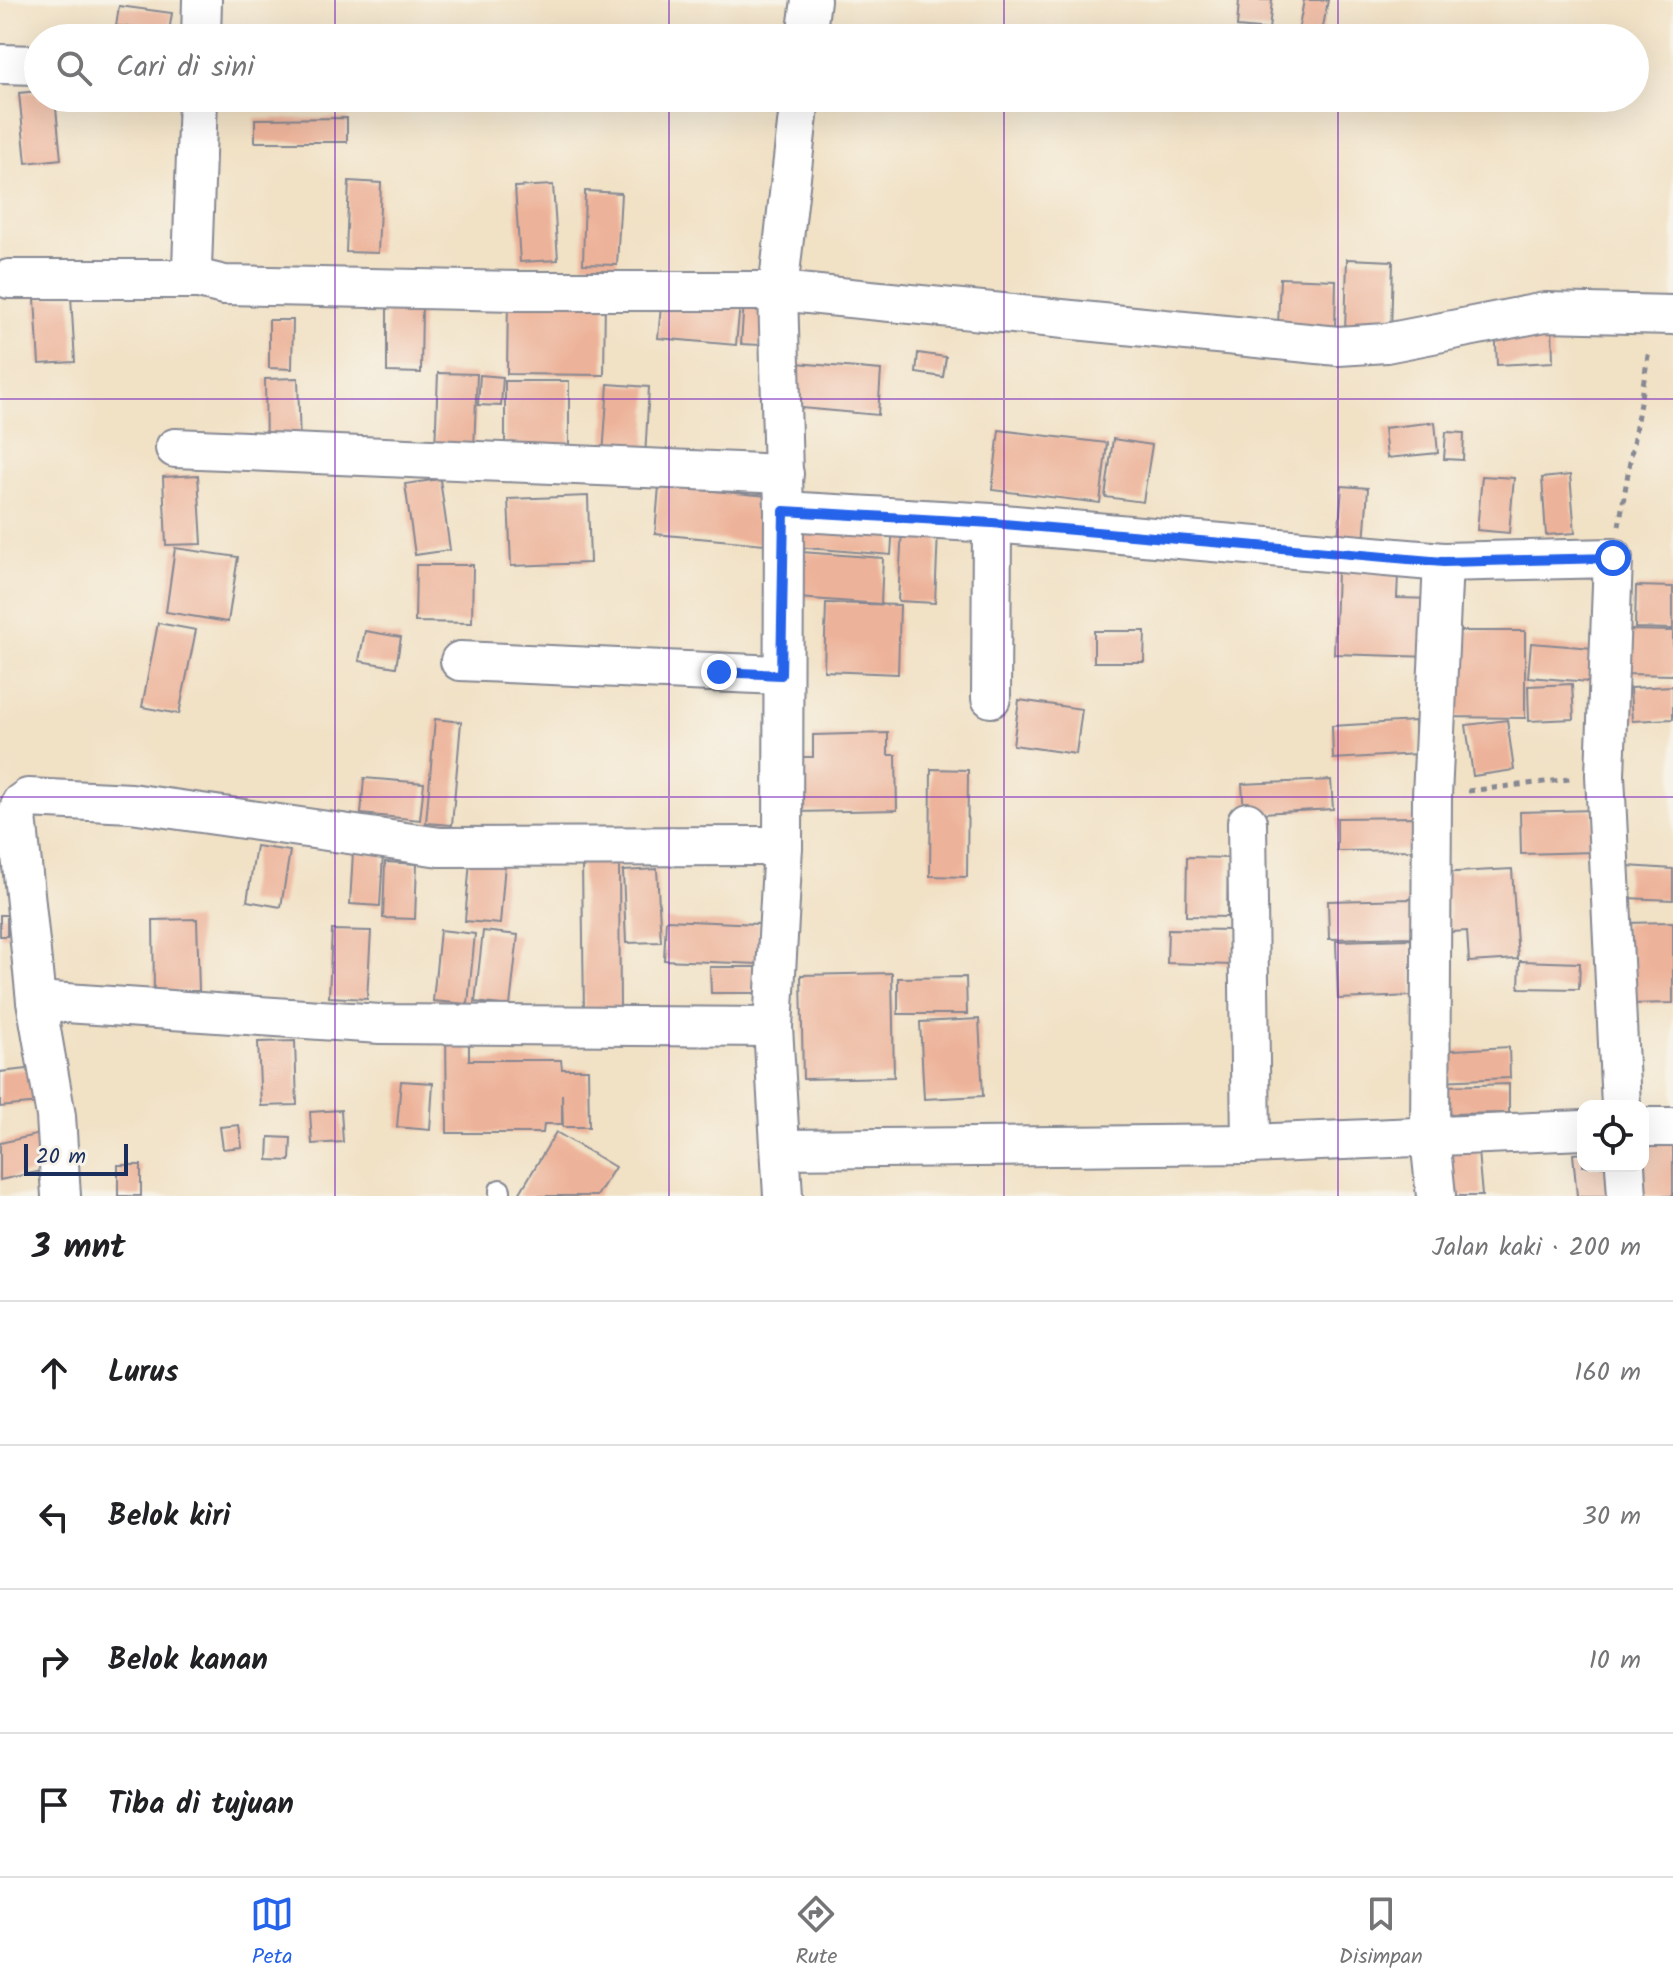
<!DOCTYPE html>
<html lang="id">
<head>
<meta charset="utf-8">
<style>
	:root { --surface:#fff; --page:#f2f2f2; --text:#202124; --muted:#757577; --line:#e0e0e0; --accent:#2563eb }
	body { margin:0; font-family:Kalam,sans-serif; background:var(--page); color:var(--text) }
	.controls { position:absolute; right:24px; bottom:24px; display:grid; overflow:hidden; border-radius:16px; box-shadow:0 8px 32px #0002 }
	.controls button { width:72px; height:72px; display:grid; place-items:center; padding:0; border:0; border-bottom:2px solid var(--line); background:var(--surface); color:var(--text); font:40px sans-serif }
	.scale { position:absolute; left:24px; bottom:20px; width:104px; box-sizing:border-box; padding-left:8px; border:4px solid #1b2f5e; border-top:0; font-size:22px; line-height:28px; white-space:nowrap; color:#1b2f5e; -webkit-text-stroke:6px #f7f3e8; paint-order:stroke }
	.stop { position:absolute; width:24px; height:24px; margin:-18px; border:6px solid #2563eb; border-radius:50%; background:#fff }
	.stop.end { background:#2563eb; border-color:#fff; box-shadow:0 2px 8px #0008 }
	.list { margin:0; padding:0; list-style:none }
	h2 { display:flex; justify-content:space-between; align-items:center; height:104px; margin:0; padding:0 32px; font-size:34px }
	h2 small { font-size:26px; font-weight:400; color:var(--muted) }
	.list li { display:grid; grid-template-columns:52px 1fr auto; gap:24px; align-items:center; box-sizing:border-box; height:144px; padding:0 32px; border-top:2px solid var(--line) }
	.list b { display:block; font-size:30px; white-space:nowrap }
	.list em { font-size:26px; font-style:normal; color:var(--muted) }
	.icon { flex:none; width:44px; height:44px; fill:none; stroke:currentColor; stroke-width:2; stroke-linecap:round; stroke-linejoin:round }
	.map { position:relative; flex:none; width:1673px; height:1196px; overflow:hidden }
	.search { position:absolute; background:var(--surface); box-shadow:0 8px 32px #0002; left:24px; right:24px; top:24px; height:88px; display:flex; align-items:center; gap:20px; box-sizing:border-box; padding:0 28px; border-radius:44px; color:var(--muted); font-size:30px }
	.sheet { height:680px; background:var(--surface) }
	nav { display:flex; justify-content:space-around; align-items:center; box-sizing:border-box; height:112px; border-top:2px solid var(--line); background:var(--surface); font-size:22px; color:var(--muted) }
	nav a { display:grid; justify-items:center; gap:4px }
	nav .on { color:var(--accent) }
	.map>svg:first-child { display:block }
</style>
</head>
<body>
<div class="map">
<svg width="1673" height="1196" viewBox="0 0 1673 1196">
	<rect width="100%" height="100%" fill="#f7f3e8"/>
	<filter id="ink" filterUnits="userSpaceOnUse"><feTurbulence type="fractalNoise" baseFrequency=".0125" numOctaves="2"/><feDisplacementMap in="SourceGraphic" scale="16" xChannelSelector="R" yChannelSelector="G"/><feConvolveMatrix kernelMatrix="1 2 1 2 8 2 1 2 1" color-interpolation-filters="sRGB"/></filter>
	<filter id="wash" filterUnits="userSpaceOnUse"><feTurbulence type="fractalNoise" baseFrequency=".006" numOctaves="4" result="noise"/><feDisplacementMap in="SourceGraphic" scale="32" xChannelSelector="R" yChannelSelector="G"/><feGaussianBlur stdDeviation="1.8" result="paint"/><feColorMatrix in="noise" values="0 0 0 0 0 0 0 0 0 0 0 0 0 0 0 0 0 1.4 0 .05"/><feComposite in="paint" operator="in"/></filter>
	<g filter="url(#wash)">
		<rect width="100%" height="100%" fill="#f1e1c5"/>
		<g id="blocks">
			<g fill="#edb39a">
				<path d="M 1239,0 L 1272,0 L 1269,30 L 1237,27 Z"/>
				<path d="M 1304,0 L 1328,0 L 1321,38 L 1297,38 Z"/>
				<path d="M 119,6 L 172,13 L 169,32 L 116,26 Z"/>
				<path d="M 38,91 L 38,98 L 55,98 L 61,159 L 26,163 L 19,93 Z"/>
				<path d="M 347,118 L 347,142 L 255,142 L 255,119 Z"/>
				<path d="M 349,181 L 381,183 L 378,253 L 346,252 Z"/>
				<path d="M 553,185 L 558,260 L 520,262 L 515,187 Z"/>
				<path d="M 585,191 L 621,193 L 617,265 L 583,264 Z"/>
				<path d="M 1347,259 L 1393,261 L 1391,334 L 1345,333 Z"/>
				<path d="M 1280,278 L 1336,280 L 1335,329 L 1278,327 Z"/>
				<path d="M 71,296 L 75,362 L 39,364 L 35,299 Z"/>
				<path d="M 508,296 L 605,297 L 604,375 L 507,374 Z"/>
				<path d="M 662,296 L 740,304 L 736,345 L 658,338 Z"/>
				<path d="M 744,300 L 764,302 L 761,345 L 741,344 Z"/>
				<path d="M 387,305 L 422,305 L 421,373 L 387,372 Z"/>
				<path d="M 269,320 L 293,320 L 292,369 L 269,368 Z"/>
				<path d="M 1552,323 L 1553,362 L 1497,365 L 1495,324 Z"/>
				<path d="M 918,353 L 946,357 L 943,377 L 916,373 Z"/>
				<path d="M 796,363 L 881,370 L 878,415 L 791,407 Z"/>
				<path d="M 438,373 L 477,374 L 474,450 L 435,449 Z"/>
				<path d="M 480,375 L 503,377 L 501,406 L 478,405 Z"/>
				<path d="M 298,378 L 300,448 L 266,449 L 265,379 Z"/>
				<path d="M 505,381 L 569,381 L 569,458 L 505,457 Z"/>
				<path d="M 608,384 L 649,387 L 645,458 L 603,455 Z"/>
				<path d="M 1435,422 L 1438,453 L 1387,458 L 1384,428 Z"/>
				<path d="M 999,430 L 1107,443 L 1100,503 L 992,490 Z"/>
				<path d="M 1446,432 L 1464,433 L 1463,460 L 1444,459 Z"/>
				<path d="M 1113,439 L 1152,445 L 1143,502 L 1105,497 Z"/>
				<path d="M 198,475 L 202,544 L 166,545 L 163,477 Z"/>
				<path d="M 1570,475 L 1575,533 L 1546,535 L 1542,478 Z"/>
				<path d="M 1482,476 L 1514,478 L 1509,533 L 1477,530 Z"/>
				<path d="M 440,479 L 450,550 L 415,555 L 405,484 Z"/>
				<path d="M 659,486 L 768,496 L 764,544 L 655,534 Z"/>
				<path d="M 1342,486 L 1368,488 L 1364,544 L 1338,542 Z"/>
				<path d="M 588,496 L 590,563 L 511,566 L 508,499 Z"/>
				<path d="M 800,515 L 893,524 L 891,555 L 797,547 Z"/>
				<path d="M 902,529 L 938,531 L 935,603 L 898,601 Z"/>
				<path d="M 175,548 L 238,557 L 228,622 L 166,612 Z"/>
				<path d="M 801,552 L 883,558 L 881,604 L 798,598 Z"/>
				<path d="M 416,565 L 473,565 L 472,623 L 415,622 Z"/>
				<path d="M 1337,572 L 1398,574 L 1397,598 L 1435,599 L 1433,657 L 1334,654 Z"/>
				<path d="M 1636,586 L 1673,587 L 1673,629 L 1635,628 Z"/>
				<path d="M 826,603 L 900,605 L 898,674 L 824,671 Z"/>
				<path d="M 158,623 L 196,630 L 179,714 L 142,707 Z"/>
				<path d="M 1627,630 L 1673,631 L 1673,675 L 1625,674 Z"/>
				<path d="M 365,631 L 401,637 L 396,667 L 359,661 Z"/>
				<path d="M 1094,631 L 1145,631 L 1144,662 L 1094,662 Z"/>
				<path d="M 1444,631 L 1525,631 L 1525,718 L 1444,717 Z"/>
				<path d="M 1531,643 L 1605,649 L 1602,683 L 1528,677 Z"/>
				<path d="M 1572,684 L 1574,719 L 1529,721 L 1528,686 Z"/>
				<path d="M 1673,686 L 1673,719 L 1632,721 L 1630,688 Z"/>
				<path d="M 1019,700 L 1082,709 L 1076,754 L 1013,745 Z"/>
				<path d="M 435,719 L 461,722 L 452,825 L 426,823 Z"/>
				<path d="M 1507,720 L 1514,770 L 1473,776 L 1466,725 Z"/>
				<path d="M 1415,721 L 1417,754 L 1333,759 L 1332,726 Z"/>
				<path d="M 888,733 L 888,755 L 896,755 L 897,810 L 797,812 L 796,757 L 813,757 L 813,735 Z"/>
				<path d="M 931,769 L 968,770 L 967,877 L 930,876 Z"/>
				<path d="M 364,778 L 424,783 L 420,820 L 361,814 Z"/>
				<path d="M 1331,780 L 1333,809 L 1244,814 L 1242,784 Z"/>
				<path d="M 1593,810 L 1594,852 L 1521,854 L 1520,812 Z"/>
				<path d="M 1416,817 L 1416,850 L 1337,851 L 1337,818 Z"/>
				<path d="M 256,846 L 290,851 L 281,907 L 247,901 Z"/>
				<path d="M 471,848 L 506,851 L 500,924 L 465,921 Z"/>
				<path d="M 353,852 L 383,854 L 380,906 L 350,904 Z"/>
				<path d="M 1187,857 L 1228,858 L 1227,917 L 1186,916 Z"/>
				<path d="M 385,862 L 417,864 L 415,919 L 383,918 Z"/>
				<path d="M 619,863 L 620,1013 L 584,1013 L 582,864 Z"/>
				<path d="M 1627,866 L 1673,869 L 1673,900 L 1626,898 Z"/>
				<path d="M 657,869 L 661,942 L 626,943 L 623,871 Z"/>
				<path d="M 1512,869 L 1518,959 L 1469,962 L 1467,931 L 1451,932 L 1449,905 L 1438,873 Z"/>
				<path d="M 1412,899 L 1413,937 L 1329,939 L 1328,901 Z"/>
				<rect x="0" y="915" width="7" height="21"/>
				<path d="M 197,919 L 199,991 L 154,991 L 153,920 Z"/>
				<path d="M 666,920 L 759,924 L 758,964 L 664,960 Z"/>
				<path d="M 1673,922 L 1673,1003 L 1626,1004 L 1624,923 Z"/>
				<path d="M 1168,929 L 1233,930 L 1232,965 L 1167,963 Z"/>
				<path d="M 332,930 L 371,931 L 367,999 L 329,997 Z"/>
				<path d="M 440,930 L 475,934 L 468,1004 L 433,1001 Z"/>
				<path d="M 483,931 L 518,935 L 510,1006 L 475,1002 Z"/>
				<path d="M 1411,939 L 1413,996 L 1338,999 L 1336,941 Z"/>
				<path d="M 1520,961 L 1580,963 L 1579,989 L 1519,988 Z"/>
				<path d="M 710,967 L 762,967 L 762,993 L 711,993 Z"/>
				<path d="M 892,973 L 894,1077 L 803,1079 L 801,975 Z"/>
				<path d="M 966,977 L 967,1014 L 898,1014 L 898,978 Z"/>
				<path d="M 979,1019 L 983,1096 L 924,1099 L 920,1022 Z"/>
				<path d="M 446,1030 L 469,1030 L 469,1060 L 561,1060 L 562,1069 L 588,1069 L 589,1127 L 563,1127 L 562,1094 L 562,1124 L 544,1124 L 543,1133 L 447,1133 Z"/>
				<path d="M 295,1041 L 297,1105 L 261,1106 L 258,1042 Z"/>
				<path d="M 1509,1047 L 1510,1078 L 1437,1081 L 1436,1051 Z"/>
				<path d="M 46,1067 L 49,1102 L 0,1107 L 0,1072 Z"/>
				<path d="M 401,1081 L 433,1083 L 430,1130 L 397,1127 Z"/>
				<path d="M 1509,1084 L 1509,1113 L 1445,1114 L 1444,1086 Z"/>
				<path d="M 341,1110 L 343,1142 L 312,1144 L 310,1112 Z"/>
				<path d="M 239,1125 L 242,1147 L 223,1149 L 220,1127 Z"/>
				<path d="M 49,1132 L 56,1168 L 0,1180 L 0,1143 Z"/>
				<path d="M 556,1132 L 615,1167 L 597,1196 L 518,1196 Z"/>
				<path d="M 1673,1135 L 1673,1196 L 1640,1196 L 1643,1136 Z"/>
				<path d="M 269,1137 L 291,1138 L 290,1161 L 268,1160 Z"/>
				<path d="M 1477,1140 L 1482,1196 L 1454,1196 L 1449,1143 Z"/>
				<path d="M 1583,1153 L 1583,1166 L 1608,1166 L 1612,1196 L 1577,1196 L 1573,1154 Z"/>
				<rect x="118" y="1165" width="23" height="31"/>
			</g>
		</g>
	</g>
	<g filter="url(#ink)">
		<use href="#blocks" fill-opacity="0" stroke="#868892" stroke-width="2"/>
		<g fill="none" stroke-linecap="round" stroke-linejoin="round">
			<g stroke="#868892" stroke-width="24">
				<path id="service" d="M 500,1190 L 500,1196"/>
			</g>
			<g stroke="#868892" stroke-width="42">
				<g id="minor">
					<path d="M 201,38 L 202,0"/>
					<path d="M 806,38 L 811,0"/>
					<path d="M 0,64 L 38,65"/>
					<path d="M 198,98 L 192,268 L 199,279"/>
					<path d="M 9,279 L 199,279 L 224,285 L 518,291 L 778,291 L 1338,346 L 1386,343 L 1545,312 L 1673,315"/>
					<path d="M 175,448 L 784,474"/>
					<path d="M 784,511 L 992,523 L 1443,562 L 1613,558 L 1605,775 L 1621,1106"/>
					<path d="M 460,661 L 781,675"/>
					<path d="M 991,698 L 992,523"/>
					<path d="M 1247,822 L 1251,1144"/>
					<path d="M 36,1001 L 380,1024 L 773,1027"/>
					<path d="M 1643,1127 L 1673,1127"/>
					<path d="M 782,1149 L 1251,1144 L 1583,1130"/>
					<path d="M 1625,1166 L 1627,1196"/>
					<path d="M 61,1196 L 56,1116 L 36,1001 L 17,816 L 21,803 L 28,798 L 131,803 L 440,847 L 783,846"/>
					<path d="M 783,1196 L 773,1027 L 783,846 L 784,511 L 778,291 L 800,98"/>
					<path d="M 1436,1196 L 1430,1138 L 1432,796 L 1443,562"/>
				</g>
			</g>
			<g stroke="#868892" stroke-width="5" stroke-dasharray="6 6" stroke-linecap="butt">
				<path d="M 1619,526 L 1649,350"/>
				<path d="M 1468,791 L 1570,779"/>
			</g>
			<use href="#service" stroke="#fff" stroke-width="20"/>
			<use href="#minor" stroke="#fff" stroke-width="38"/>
		</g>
	</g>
	<g fill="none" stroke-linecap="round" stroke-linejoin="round" filter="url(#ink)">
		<path stroke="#2563eb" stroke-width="10" d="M 719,672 L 781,675 L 784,511 L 992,523 L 1443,562 L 1613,558"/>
	</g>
	<path fill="none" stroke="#7b2cbf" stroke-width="2" stroke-opacity="0.55" d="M 335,0 L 335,38M 669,0 L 669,38M 1004,0 L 1004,38M 1338,0 L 1338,38M 335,98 L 335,1196M 669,98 L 669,1196M 1004,98 L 1004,1196M 1338,98 L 1338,1196M 0,399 L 1673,399M 0,797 L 1673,797"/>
</svg>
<div class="controls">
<button><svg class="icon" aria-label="locate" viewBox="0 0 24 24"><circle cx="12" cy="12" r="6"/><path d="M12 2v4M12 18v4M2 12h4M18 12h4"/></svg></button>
</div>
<div class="scale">20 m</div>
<div class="stop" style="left:1613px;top:558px"></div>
<div class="stop end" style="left:719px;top:672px"></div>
<div class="search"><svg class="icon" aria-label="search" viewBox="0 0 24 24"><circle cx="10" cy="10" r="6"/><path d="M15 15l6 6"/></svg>Cari di sini</div>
</div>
<section class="sheet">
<h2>3 mnt<small>Jalan kaki · 200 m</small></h2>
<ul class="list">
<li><svg class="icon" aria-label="ahead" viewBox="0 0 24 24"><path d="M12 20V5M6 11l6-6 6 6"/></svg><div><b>Lurus</b></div><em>160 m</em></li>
<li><svg class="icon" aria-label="left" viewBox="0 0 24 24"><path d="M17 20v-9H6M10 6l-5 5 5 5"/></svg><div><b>Belok kiri</b></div><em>30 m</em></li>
<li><svg class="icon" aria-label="right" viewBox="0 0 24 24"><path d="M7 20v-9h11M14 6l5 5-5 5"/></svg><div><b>Belok kanan</b></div><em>10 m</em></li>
<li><svg class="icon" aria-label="arrive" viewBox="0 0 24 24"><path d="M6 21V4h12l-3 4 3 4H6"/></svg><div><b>Tiba di tujuan</b></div></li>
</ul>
</section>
<nav>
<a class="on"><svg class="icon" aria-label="map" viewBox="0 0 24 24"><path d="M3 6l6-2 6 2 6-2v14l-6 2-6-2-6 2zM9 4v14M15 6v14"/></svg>Peta</a>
<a><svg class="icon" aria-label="directions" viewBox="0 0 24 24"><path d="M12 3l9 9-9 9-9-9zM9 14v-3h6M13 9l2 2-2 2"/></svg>Rute</a>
<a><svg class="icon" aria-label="saved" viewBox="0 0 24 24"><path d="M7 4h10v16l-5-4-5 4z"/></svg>Disimpan</a>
</nav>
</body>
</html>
